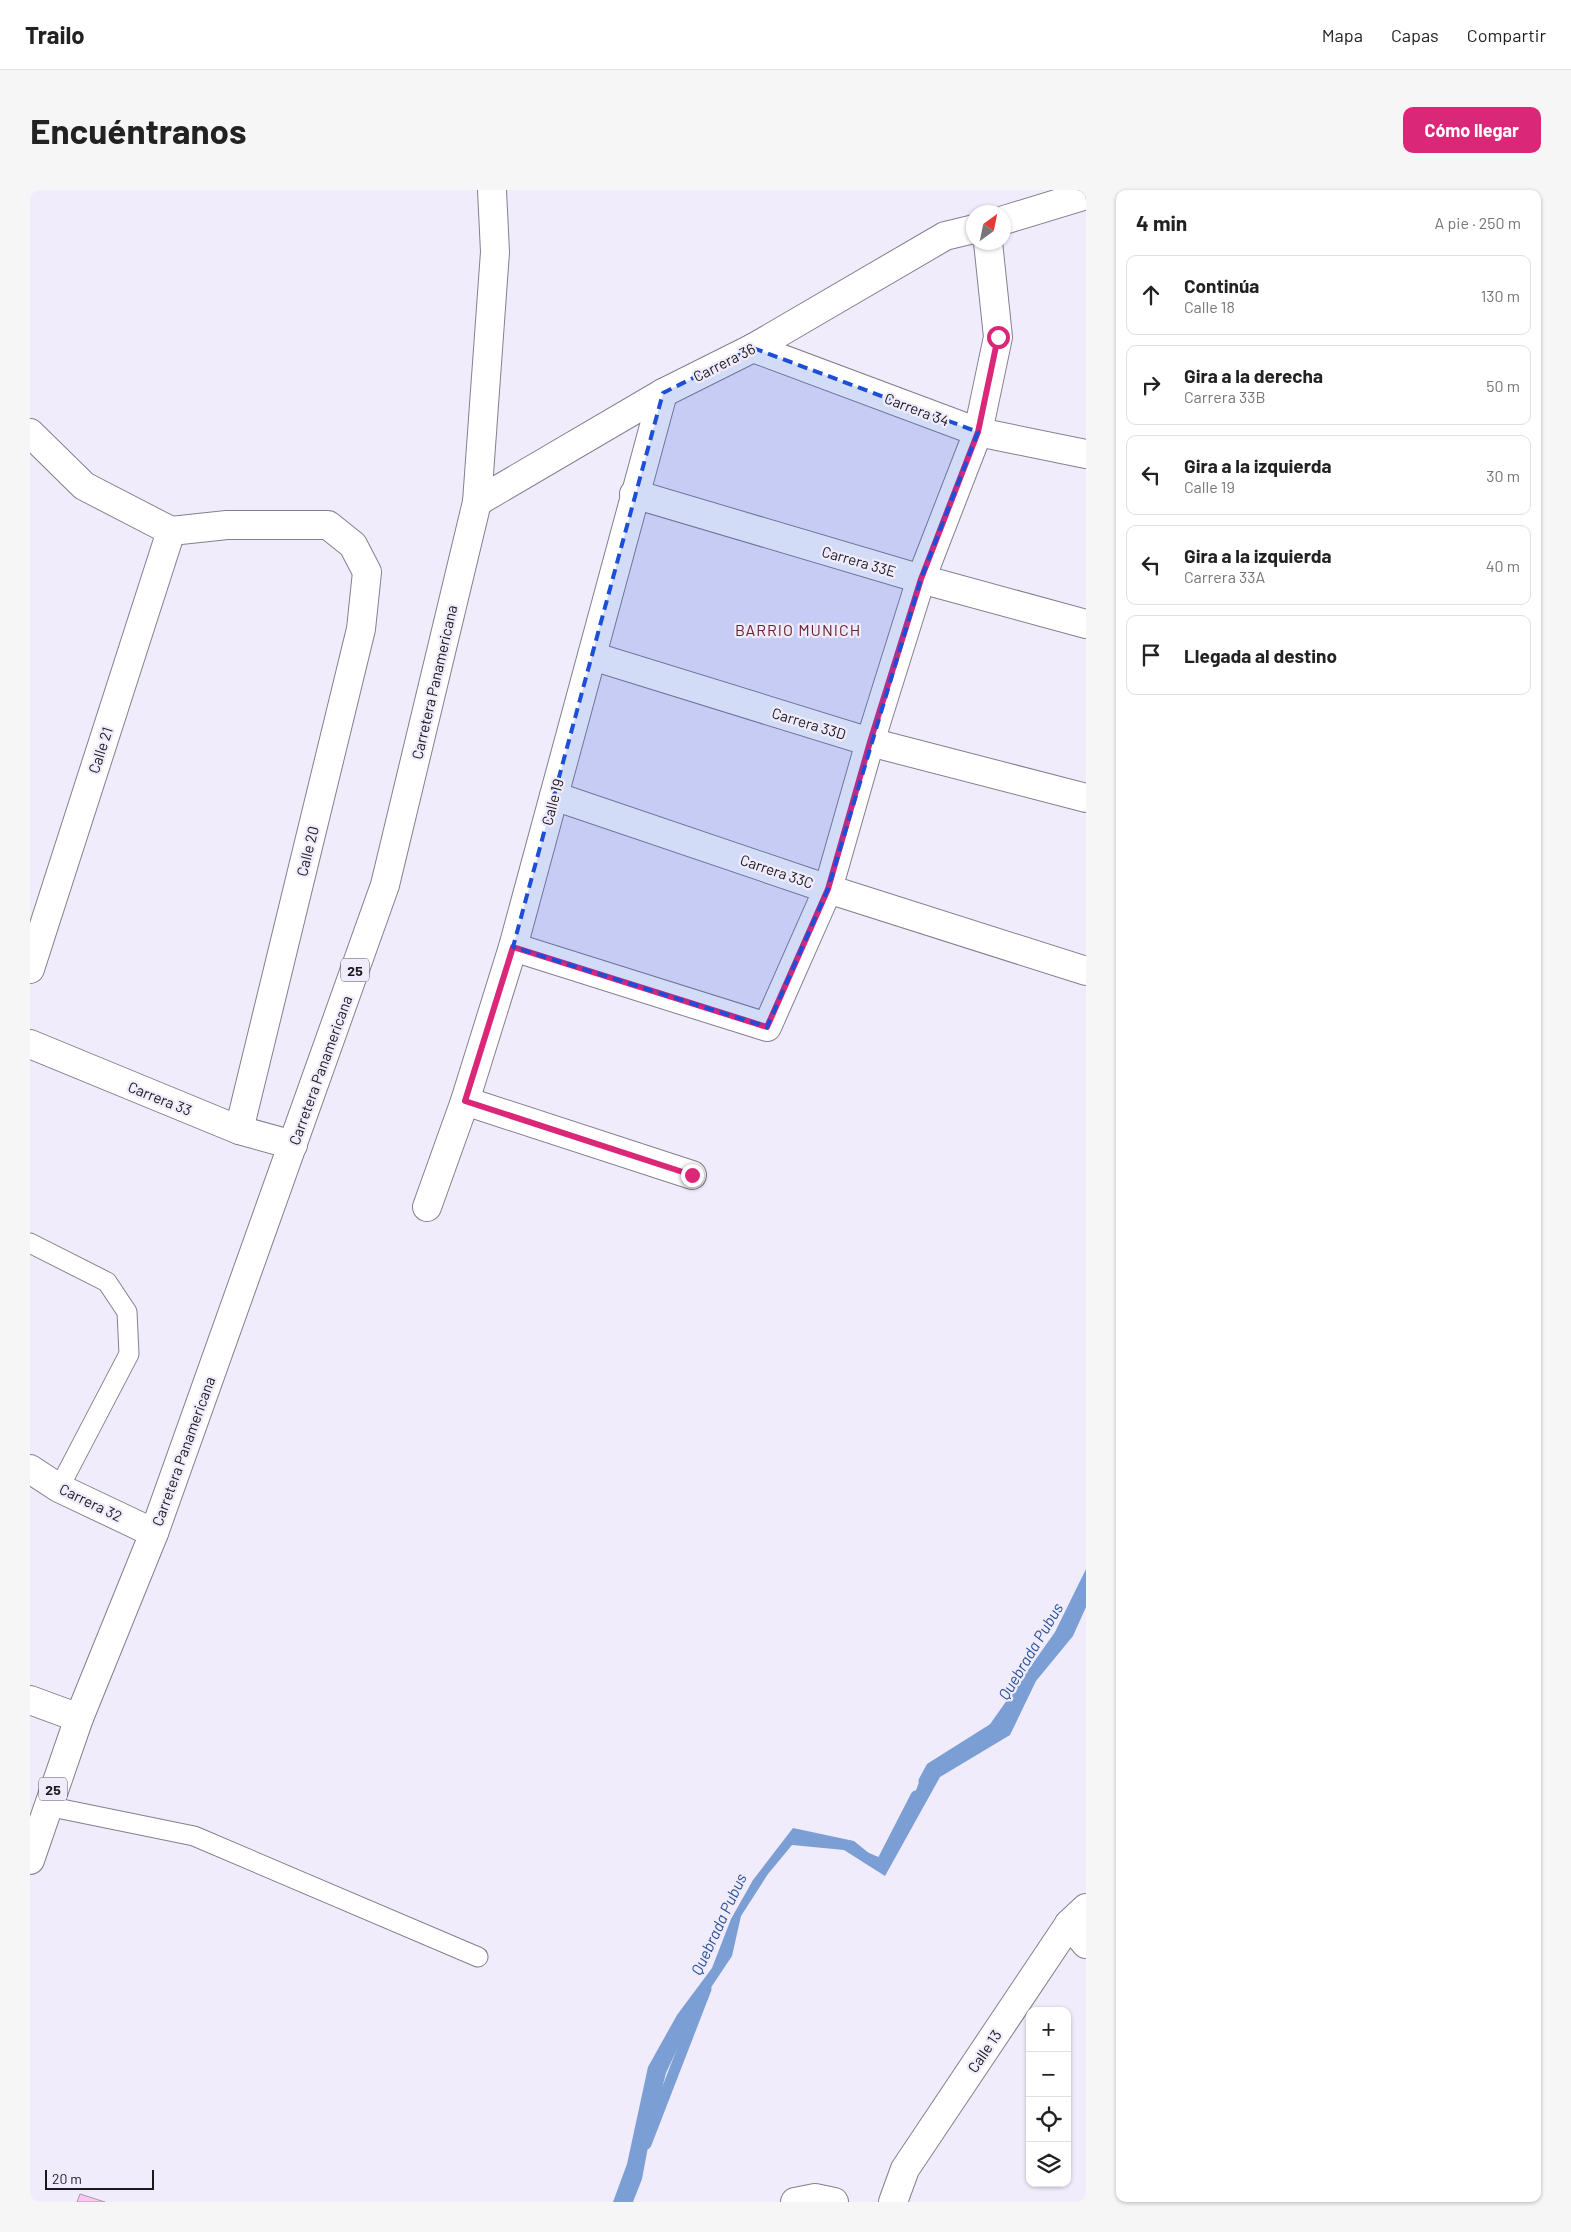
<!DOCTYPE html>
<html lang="es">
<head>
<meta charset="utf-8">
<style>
	:root { --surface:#fff; --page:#f6f6f6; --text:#222; --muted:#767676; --line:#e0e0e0; --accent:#db2777 }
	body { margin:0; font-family:Barlow,sans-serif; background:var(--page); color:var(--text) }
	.controls { position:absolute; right:15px; bottom:15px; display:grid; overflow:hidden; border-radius:10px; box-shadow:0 1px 4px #0004 }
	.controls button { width:45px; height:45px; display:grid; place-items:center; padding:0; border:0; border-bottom:1px solid var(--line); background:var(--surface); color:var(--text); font:25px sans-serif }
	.compass { position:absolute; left:936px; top:15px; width:45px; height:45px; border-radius:50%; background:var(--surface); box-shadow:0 1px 4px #0004; rotate:33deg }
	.scale { position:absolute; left:15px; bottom:12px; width:109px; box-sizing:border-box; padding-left:5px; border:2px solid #1a181d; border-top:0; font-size:14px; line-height:18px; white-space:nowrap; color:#1a181d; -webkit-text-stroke:4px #f1ecfb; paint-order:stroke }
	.stop { position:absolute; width:15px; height:15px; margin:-11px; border:4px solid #db2777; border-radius:50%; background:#fff }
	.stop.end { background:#db2777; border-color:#fff; box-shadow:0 1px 5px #0008 }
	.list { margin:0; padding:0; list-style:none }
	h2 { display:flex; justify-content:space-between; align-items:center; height:65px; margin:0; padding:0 20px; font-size:21px }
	h2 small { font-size:16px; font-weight:400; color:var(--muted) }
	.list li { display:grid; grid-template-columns:32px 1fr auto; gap:15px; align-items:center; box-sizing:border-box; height:80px; margin:0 10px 10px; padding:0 10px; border:1px solid var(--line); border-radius:10px }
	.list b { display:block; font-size:19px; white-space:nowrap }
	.list p { margin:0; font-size:16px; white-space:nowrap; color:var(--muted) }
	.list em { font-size:16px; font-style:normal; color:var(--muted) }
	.icon { flex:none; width:28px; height:28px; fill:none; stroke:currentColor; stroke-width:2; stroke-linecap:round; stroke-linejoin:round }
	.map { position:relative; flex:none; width:1056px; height:2012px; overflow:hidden; border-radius:10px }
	header { display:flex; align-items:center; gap:30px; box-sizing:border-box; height:70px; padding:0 25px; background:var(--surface); border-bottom:1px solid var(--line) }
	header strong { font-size:24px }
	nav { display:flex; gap:28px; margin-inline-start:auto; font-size:18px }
	.intro { display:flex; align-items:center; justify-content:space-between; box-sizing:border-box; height:120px; padding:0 30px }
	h1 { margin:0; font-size:35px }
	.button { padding:12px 22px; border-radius:10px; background:var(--accent); color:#fff; font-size:18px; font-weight:700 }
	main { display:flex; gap:30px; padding:0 30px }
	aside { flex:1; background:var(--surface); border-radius:10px; box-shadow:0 1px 4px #0004 }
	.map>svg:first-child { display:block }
</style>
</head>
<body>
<header>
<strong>Trailo</strong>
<nav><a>Mapa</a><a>Capas</a><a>Compartir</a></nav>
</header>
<div class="intro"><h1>Encuéntranos</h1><a class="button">Cómo llegar</a></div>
<main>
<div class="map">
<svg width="1056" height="2012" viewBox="0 0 1056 2012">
	<rect width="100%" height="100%" fill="#f1ecfb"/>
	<path fill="#7b9ed4" d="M 1056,1379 L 1056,1417 L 1043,1446 L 1006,1491 L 980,1545 L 910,1587 L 855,1686 L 814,1660 L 762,1655 L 738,1684 L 711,1726 L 702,1766 L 664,1823 L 636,1883 L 621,1941 L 612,1989 L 603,2012 L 583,2012 L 597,1974 L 618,1877 L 647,1825 L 682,1778 L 701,1729 L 723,1690 L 763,1638 L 824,1651 L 851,1673 L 874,1633 L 892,1584 L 951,1547 L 1025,1442 Z"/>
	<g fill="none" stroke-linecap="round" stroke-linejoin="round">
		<g stroke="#7b9ed4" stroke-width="11">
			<path d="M 894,1591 L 901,1578 L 963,1539"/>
			<path d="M 837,1668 L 851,1674 L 886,1606"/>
			<path d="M 616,1954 L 676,1799"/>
		</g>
	</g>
	<path fill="#fec4f3" stroke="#a89aa5" d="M 50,2004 L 75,2012 L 47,2012 Z"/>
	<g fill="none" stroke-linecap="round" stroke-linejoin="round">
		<g stroke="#847f8d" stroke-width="21">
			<g id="service">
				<path d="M 0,1053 L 77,1092 L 97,1122 L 99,1164 L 29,1298"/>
				<path d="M 17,1616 L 164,1646 L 448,1767"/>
			</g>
		</g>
		<g stroke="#847f8d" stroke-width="30">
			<g id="minor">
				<path d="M 974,30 L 1056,5"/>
				<path d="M 723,158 L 948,242 L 1056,264"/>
				<path d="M 0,243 L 54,296 L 141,341 L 197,335 L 298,335 L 323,355 L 337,382 L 331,439 L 209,940"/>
				<path d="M 604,304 L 891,389 L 1056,434"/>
				<path d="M 447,312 L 633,203 L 723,158 L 915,46 L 944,39"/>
				<path d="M 562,466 L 840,552 L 1056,608"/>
				<path d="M 524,606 L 798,699 L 1056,781"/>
				<path d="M 483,757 L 737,837 L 798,699 L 840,552 L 891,389 L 948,242 L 968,147 L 958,52"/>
				<path d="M 0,779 L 141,341"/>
				<path d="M 0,854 L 209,940 L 263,955"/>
				<path d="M 435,911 L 662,985"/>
				<path d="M 397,1017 L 435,911 L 483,757 L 633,203"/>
				<path d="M 0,1279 L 29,1298 L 124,1343"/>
				<path d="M 0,1510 L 49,1528"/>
				<path d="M 1039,1734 L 1056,1754"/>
				<path d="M 765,2012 L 785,2008 L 804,2012"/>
				<path d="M 863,2012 L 875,1979 L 1039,1734 L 1056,1718"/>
			</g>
		</g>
		<g stroke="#847f8d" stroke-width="30">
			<path id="trunk" d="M 0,1670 L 49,1528 L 124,1343 L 355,695 L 447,312 L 465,62 L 462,0"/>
		</g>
		<use href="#service" stroke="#fff" stroke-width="19"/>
		<use href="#minor" stroke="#fff" stroke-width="28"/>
		<use href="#trunk" stroke="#fff" stroke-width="28"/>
	</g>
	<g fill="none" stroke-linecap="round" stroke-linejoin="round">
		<path stroke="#db2777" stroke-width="6" d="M 662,985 L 435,911 L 483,757 L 737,837 L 798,699 L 840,552 L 891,389 L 948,242 L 968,147"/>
	</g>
	<path fill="#1d4ed8" fill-opacity="0.2" stroke="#1d4ed8" stroke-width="4" stroke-dasharray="10 6" stroke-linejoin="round" d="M 723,158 L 948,242 L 891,389 L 798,699 L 737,837 L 483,757 L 633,203 Z"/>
	<g text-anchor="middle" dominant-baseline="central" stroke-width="4.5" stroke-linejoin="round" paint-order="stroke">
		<g fill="#f1ecfb" stroke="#5a5860" stroke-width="1">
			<rect x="311" y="768.5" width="28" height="23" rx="4"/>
			<rect x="9" y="1587.5" width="28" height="23" rx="4"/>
		</g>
		<g font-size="14" font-weight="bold" fill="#1a181d">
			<text x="325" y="780">25</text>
			<text x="23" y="1599">25</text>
		</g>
		<g font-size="15" fill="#1a181d" stroke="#f1ecfb">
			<text transform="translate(694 172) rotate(-27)">Carrera 36</text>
			<text transform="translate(887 219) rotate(21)">Carrera 34</text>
			<text transform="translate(829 371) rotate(16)">Carrera 33E</text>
			<text transform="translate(404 492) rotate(-77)">Carretera Panamericana</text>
			<text transform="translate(779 533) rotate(17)">Carrera 33D</text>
			<text transform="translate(70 560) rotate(-72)">Calle 21</text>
			<text transform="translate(522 612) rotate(-75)">Calle 19</text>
			<text transform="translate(277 661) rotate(-76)">Calle 20</text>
			<text transform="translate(747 681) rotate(19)">Carrera 33C</text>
			<text transform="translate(290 880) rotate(-70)">Carretera Panamericana</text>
			<text transform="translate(130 908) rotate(22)">Carrera 33</text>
			<text transform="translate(153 1261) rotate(-70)">Carretera Panamericana</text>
			<text transform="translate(61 1312) rotate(26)">Carrera 32</text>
			<text transform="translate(954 1861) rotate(-56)">Calle 13</text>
		</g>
		<g font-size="16" letter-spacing="1" fill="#68222b" stroke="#f1ecfb">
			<text x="768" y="439">BARRIO MUNICH</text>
		</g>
		<g font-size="16" font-style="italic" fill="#285295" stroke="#f1ecfb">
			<text transform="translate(1000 1461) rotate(-59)">Quebrada Pubus</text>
			<text transform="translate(688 1734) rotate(-65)">Quebrada Pubus</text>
		</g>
	</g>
</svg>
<div class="controls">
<button>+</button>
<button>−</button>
<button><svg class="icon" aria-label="locate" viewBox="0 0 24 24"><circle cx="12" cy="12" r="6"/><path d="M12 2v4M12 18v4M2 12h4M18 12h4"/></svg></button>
<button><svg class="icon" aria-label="layers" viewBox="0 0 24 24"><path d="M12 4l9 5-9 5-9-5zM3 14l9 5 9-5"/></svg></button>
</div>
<svg class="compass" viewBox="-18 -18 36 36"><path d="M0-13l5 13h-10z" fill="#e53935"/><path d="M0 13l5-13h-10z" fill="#767676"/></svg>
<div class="scale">20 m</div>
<div class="stop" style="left:968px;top:147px"></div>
<div class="stop end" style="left:662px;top:985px"></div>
</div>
<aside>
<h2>4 min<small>A pie · 250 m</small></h2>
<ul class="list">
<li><svg class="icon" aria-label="ahead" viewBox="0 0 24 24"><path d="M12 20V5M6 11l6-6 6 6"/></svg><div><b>Continúa</b><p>Calle 18</p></div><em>130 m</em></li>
<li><svg class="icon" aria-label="right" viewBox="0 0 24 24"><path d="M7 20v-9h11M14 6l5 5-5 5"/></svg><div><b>Gira a la derecha</b><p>Carrera 33B</p></div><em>50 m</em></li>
<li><svg class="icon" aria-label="left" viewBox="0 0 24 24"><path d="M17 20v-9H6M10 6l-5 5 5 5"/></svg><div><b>Gira a la izquierda</b><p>Calle 19</p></div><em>30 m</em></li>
<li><svg class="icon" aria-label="left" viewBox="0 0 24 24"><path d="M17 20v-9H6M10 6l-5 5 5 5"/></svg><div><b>Gira a la izquierda</b><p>Carrera 33A</p></div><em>40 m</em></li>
<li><svg class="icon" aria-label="arrive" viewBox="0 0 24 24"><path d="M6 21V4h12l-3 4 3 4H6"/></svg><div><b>Llegada al destino</b></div></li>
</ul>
</aside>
</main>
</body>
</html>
